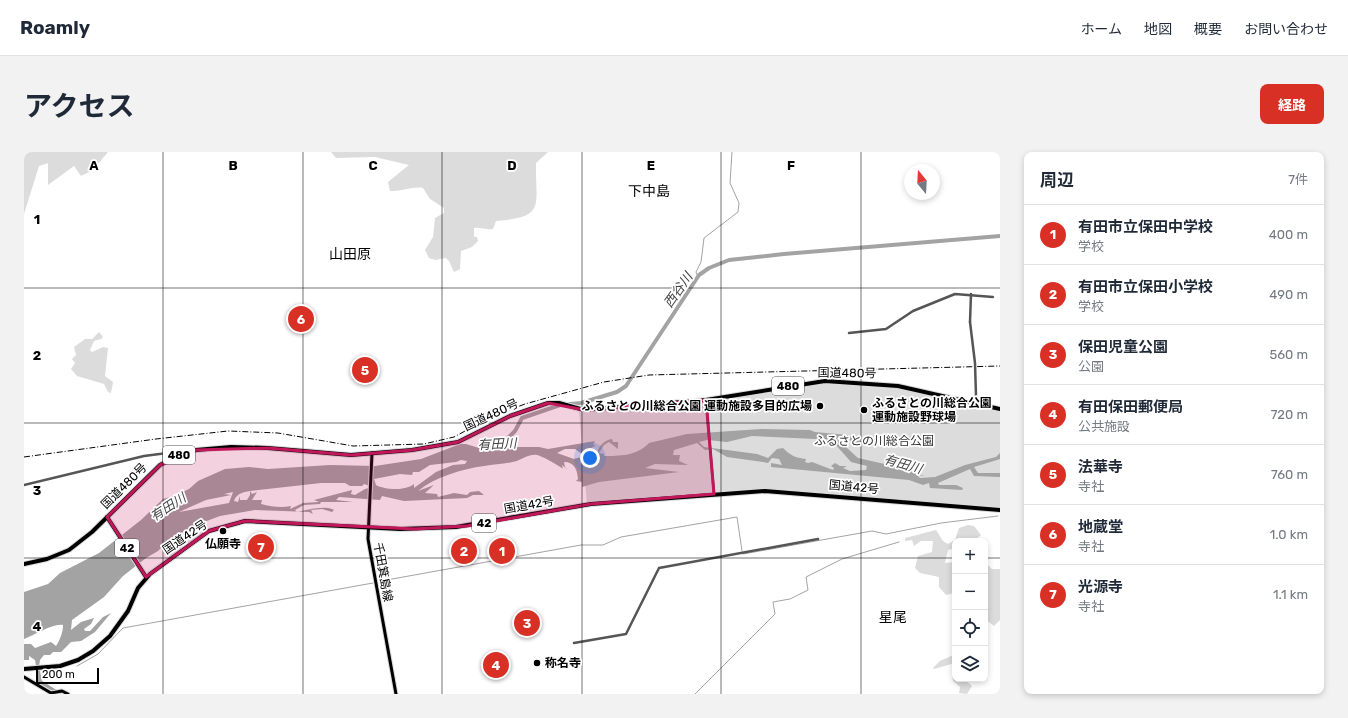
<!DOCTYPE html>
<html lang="ja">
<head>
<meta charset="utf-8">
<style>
	:root { --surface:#fff; --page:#f2f2f3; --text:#1f2937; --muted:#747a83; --line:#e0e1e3; --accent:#d93025 }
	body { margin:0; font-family:Rubik,"Noto Sans JP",sans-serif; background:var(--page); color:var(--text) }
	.controls { position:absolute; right:12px; bottom:12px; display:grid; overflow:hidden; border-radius:8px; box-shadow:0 2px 6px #0003 }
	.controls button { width:36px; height:36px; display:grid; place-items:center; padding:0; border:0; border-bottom:1px solid var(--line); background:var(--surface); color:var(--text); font:20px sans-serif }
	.compass { position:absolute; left:880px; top:12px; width:36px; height:36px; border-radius:50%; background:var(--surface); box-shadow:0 2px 6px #0003; rotate:342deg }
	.scale { position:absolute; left:12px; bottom:10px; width:63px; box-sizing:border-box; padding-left:4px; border:2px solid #000; border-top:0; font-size:11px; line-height:14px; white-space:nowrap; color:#000; -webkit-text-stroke:3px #fff; paint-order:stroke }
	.you { position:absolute; left:566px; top:306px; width:14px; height:14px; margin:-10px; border:3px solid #fff; border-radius:50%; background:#1a73e8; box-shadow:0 0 0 6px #1a73e833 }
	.badge { display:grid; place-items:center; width:26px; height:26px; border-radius:50%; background:var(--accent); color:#fff; font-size:13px; font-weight:700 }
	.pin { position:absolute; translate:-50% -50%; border:2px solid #fff; box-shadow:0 1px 4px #0006 }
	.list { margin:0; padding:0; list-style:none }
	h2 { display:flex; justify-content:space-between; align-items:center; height:52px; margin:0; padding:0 16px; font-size:17px }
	h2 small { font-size:13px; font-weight:400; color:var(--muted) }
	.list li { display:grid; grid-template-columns:26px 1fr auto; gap:12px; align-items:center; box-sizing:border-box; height:60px; padding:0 16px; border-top:1px solid var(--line) }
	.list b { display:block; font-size:15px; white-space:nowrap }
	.list p { margin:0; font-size:13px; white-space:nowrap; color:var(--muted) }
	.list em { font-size:13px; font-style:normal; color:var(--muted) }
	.icon { flex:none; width:22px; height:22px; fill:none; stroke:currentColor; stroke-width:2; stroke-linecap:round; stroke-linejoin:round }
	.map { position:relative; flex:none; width:976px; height:542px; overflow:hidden; border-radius:8px }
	header { display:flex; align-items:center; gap:24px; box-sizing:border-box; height:56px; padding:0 20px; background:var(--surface); border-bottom:1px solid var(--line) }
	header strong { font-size:19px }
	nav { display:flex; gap:22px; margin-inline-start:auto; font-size:14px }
	.intro { display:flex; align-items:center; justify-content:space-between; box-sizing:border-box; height:96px; padding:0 24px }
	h1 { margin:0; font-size:28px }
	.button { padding:10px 18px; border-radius:8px; background:var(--accent); color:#fff; font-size:14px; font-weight:700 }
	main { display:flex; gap:24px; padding:0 24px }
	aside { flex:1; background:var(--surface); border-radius:8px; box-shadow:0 2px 6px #0003 }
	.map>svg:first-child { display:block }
</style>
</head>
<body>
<header>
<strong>Roamly</strong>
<nav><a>ホーム</a><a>地図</a><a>概要</a><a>お問い合わせ</a></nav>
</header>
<div class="intro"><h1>アクセス</h1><a class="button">経路</a></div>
<main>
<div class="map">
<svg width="976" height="542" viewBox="0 0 976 542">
	<rect width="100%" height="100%" fill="#fff"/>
	<g fill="#dcdcdc">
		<path d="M 0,0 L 84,0 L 69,18 L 57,24 L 50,14 L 24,33 L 24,11 L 15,14 L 0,62 Z"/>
		<path d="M 307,0 L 524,0 L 512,11 C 511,54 523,65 472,69 L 469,77 C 462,78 457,75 450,76 L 450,85 L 453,85 L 454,89 L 448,95 L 437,99 L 436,117 L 430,120 L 425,109 L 422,106 L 411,108 L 405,106 L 401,98 L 409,85 L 411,66 L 420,61 L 420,56 L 406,47 L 399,36 C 388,34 377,40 366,39 L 364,30 L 385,13 L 351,5 L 312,6 Z"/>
		<path d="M 75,180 L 79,185 L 77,187 L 70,189 L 66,198 L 68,200 L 79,195 L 84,196 L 81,224 L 89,230 L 87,241 L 84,240 L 80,232 L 53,224 L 47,217 L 51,211 L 48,207 L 52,203 L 50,195 L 61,187 L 68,187 Z"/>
		<path d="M 797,231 L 868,234 L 976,259 L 976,357 L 756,339 L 563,352 L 555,259 L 635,253 Z"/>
		<path d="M 944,373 L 950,374 L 957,383 L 950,389 L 931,389 L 931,396 L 924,398 L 921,411 L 931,410 L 931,438 L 930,441 L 922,443 L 915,435 L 915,425 L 896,421 L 891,416 L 894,404 L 908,400 L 909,389 L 897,389 L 890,394 L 888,388 L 881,389 L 881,386 L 912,378 L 919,389 L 924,392 L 931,388 L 935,376 Z"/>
		<path d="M 961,410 L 968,417 L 976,417 L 976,468 L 970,474 L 961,467 L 961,430 L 963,428 Z"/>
		<path d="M 507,464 L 510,478 L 499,478 L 497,465 Z"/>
		<path d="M 927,504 L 931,504 L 931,511 L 910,517 L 909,516 L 916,509 Z"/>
		<path d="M 931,518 L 931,527 L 940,527 L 948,534 L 943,542 L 935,541 L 936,535 L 929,529 L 928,520 Z"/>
	</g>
	<path fill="#a3a3a3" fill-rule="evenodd" d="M 737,277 L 786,278 L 791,280 L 824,283 L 830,288 L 859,291 L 878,286 L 900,283 L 858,293 L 831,293 L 823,285 L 812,286 L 834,306 L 887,318 L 888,320 L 901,324 L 893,323 L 896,326 L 911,325 L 941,313 L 972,305 L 976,301 L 976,307 L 950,315 L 954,321 L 976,321 L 976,325 L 950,324 L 946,317 L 914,331 L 915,333 L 932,333 L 939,336 L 938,338 L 906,336 L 905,331 L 899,333 L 885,328 L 747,315 L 747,311 L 758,313 L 755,307 L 748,306 L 744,311 L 739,310 L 703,305 L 689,297 L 681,298 L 673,291 L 650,298 L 649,303 L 656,303 L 655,309 L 664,313 L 631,312 L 621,316 L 655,320 L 575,330 L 558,335 L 558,330 L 552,329 L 554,327 C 553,318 551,310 540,310 L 541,315 L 544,318 L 538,313 L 539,317 C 536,314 518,304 513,303 C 505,302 498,307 493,309 C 482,312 471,312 460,314 C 438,317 411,325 394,339 L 410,333 L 401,341 L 413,342 L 414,345 L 430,341 L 443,343 L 446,340 L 455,339 L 460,343 L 449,343 L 443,346 L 380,349 L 358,344 L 356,348 L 315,345 L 312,348 L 329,350 L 297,350 L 296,352 L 280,353 L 271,358 L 273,360 C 282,358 302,353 310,358 L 308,360 L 298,357 L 287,358 L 289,362 L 285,360 L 231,358 L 196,364 L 180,370 L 155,382 L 142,391 L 134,399 L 122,406 L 99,424 L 80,445 L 48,468 L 47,478 L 57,470 L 70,466 L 67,472 L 60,477 L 61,479 L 66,479 L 79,465 L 87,461 L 71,480 L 57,489 L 47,490 L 37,500 L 29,500 L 26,503 L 20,503 L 16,508 L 15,514 L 12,514 L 11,508 L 5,504 L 5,508 L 0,508 L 0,492 L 7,492 L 11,496 L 27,490 L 32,494 C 36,488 39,480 39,473 C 29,471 11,483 0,487 L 0,440 L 24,432 L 36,421 L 75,401 L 117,368 L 139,347 L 150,344 L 165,337 L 174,329 L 201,317 L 225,315 L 244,317 L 306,313 L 351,314 L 397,307 L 436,292 L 442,292 L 455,296 L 460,291 L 471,286 L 477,290 L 473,287 L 468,287 L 457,297 L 472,295 L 515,295 L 524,297 L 571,289 L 569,293 L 572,293 L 564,298 L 573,301 C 575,293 581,288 588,287 L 589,290 L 594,290 L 594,297 L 585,290 L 580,293 L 575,301 L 580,302 L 580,304 C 595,304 613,304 625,291 L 663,282 ZM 728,284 L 791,287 C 799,285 805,287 810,293 L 811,292 L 827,310 L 843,314 L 842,318 L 826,319 L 819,316 L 823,314 L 816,314 L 811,311 L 807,314 L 810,316 L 809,318 L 788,310 L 784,311 L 781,310 L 782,307 C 771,306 766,303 759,296 L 753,297 L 744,306 L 733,302 L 680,295 L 675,290 L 683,288 L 703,290 ZM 541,297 L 551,297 L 558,302 L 557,305 L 550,307 L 533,301 ZM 437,308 L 443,309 L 441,312 L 429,313 L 412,320 L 390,336 L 390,332 C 382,339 361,338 352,333 L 350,327 L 376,322 L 388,323 L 389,320 L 395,320 L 406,313 L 432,310 ZM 297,331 L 321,331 L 326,334 L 338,334 L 340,332 L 349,335 L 341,337 L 331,343 L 327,342 L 328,338 L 290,348 L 295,350 L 279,351 L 266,357 L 267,354 C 258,356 248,355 237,352 L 238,348 L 228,348 L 233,340 L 228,342 L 226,339 ZM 226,339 L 226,343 L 223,348 L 216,348 L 216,344 L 214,350 L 210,349 C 212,342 219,340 226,339 ZM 209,340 L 205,351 L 155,360 L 182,348 L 207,343 L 200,342 Z"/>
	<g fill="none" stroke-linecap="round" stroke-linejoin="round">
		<g stroke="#a3a3a3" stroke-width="1">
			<path d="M 674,125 L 672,120 L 677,110 L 680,86 L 714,60 L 715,51 L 706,31 L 708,0"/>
			<path d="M 719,402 L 848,379 L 862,382 L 917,371 L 974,364"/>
			<path d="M 357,429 L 557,393 L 579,393 L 597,385 L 713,365 L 718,399"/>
			<path d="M 53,514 L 74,502 L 99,476 L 349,431"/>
			<path d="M 14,524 L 17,524"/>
			<path d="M 671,542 L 751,462 L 749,450 L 766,447 L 784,438 L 782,425 L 818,407 L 875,390"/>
		</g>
		<g stroke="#a3a3a3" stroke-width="4">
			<path d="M 484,300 L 484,286 L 491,279 L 498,266 L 536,253 L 557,251 L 593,240 L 602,234 L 675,123 L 685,116 L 705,108 L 760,102 L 976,84"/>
			<path d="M 14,519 L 16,530 L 35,542"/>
		</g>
		<g stroke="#dbdbdb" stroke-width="5">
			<g id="major">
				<path d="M 348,301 L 344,387 L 372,542"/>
				<path d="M 0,525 L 27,541 L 38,539 L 44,542"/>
			</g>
		</g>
		<g stroke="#dbdbdb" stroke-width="6">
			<g id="highway">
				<path d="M 83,365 L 122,425"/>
				<path d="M 0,412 L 23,407 L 45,398 L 68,380 L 136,313 L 153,304 L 172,298 L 207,295 L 244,296 L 327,303 L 388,298 L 434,290 L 486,264 L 524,251 L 535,251 L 560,258 L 596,255 L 682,248 L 801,229 L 874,234 L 976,257"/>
				<path d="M 0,517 L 36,514 L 54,508 L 69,499 L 86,484 L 104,459 L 114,436 L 126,422 L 185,379 L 221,369 L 376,377 L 432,375 L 567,352 L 741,339 L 976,358"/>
			</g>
		</g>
		<g stroke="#555" stroke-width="2.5">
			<path d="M 946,170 L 947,142"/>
			<path d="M 825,181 L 862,177 L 889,159 L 931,142 L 969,145"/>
			<path d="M 682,248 L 690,342"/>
			<path d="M 0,333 L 120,304 L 159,299 L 163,300"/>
			<path d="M 550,491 L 602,482 L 635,416 L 794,387"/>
		</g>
		<use href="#major" stroke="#000" stroke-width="3"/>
		<use href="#highway" stroke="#000" stroke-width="4"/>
		<path stroke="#000" stroke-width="1" stroke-dasharray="6 2 1 2" stroke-linecap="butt" d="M 0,305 L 132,287 L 204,279 L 254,281 L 329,294 L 400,292 L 430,285 L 469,264 L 501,252 L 580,230 L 625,223 L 976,214"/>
		<path stroke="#555" stroke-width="2.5" d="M 946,170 L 951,211 L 952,244"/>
	</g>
	<path fill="#c2185b" fill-opacity="0.2" stroke="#c2185b" stroke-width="3" stroke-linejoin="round" d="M 682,248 L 690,342 L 567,352 L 443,374 L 391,377 L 221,369 L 185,379 L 122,425 L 83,365 L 136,313 L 172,298 L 244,296 L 327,303 L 388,298 L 434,290 L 486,264 L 524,251 L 561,258 Z"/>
	<path fill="none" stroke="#000" stroke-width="1" stroke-opacity="0.55" d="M 139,0 L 139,542M 279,0 L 279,542M 418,0 L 418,542M 558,0 L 558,542M 697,0 L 697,542M 837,0 L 837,542M 0,136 L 976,136M 0,271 L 976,271M 0,406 L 931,406M 961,406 L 976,406"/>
	<g fill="#000" stroke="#fff" stroke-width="1.5">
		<circle cx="796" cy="254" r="4"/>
		<circle cx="840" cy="258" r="4"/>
		<circle cx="199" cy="379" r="4"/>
		<circle cx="513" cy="511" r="4"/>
	</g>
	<g text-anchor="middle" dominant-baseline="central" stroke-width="3.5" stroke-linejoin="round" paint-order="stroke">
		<g fill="#fff" stroke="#4c4c4c" stroke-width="1">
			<rect x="748" y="225" width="32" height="18" rx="3"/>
			<rect x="139" y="294" width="32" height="18" rx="3"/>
			<rect x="448" y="362" width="24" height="18" rx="3"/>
			<rect x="91" y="387" width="24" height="18" rx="3"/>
		</g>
		<g font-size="11" font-weight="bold" fill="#000">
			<text x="764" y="234">480</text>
			<text x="155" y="303">480</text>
			<text x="460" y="371">42</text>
			<text x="103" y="396">42</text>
		</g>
		<g font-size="12" fill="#000" stroke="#fff">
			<text transform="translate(823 221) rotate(1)">国道480号</text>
			<text transform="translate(467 263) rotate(-25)">国道480号</text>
			<text transform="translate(100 334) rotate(-45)">国道480号</text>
			<text transform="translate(830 335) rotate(5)">国道42号</text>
			<text transform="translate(505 353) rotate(-10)">国道42号</text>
			<text transform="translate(161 385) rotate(-34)">国道42号</text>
			<text transform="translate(359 420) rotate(80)">千田箕島線</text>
		</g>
		<g font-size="12" font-weight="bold" fill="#000" stroke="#fff" text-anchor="start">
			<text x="848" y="251">ふるさとの川総合公園<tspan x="848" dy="14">運動施設野球場</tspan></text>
			<text x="788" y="254" text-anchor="end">ふるさとの川総合公園 運動施設多目的広場</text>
			<text x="199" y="392" text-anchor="middle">仏願寺</text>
			<text x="521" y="511">称名寺</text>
		</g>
		<g font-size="12" fill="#333" stroke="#fff">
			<text x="850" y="289">ふるさとの川総合公園</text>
		</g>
		<g font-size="13" font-style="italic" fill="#444" stroke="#fff">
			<text transform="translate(654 138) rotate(-55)">西谷川</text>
			<text transform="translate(473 292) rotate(-3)">有田川</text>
			<text transform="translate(879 312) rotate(16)">有田川</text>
			<text transform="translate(144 355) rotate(-33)">有田川</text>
		</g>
		<g font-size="14" fill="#000" stroke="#fff">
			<text x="625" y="39">下中島</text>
			<text x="326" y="102">山田原</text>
			<text x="869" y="465">星尾</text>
		</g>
	</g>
	<g font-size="13" text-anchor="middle" font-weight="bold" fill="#000" stroke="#fff" stroke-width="3.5" stroke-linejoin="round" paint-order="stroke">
		<text x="70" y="18">A</text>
		<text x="209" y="18">B</text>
		<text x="349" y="18">C</text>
		<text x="488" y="18">D</text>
		<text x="627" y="18">E</text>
		<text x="767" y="18">F</text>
		<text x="13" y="72">1</text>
		<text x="13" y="208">2</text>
		<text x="13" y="343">3</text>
		<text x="13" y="479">4</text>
	</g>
</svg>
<div class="controls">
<button>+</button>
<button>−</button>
<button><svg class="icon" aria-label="locate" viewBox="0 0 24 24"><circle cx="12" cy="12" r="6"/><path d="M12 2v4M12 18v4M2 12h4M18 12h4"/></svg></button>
<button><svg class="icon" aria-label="layers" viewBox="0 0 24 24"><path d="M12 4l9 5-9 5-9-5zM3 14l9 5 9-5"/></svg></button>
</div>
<svg class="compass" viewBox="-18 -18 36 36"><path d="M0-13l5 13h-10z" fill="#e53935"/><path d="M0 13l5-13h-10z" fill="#747a83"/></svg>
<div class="scale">200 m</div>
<div class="you"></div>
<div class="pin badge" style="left:478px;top:399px">1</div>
<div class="pin badge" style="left:440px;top:399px">2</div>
<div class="pin badge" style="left:503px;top:471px">3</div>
<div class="pin badge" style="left:472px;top:513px">4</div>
<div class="pin badge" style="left:341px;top:218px">5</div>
<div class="pin badge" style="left:277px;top:167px">6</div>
<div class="pin badge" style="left:237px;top:395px">7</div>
</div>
<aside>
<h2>周辺<small>7件</small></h2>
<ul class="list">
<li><span class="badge">1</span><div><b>有田市立保田中学校</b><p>学校</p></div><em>400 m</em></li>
<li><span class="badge">2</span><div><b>有田市立保田小学校</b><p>学校</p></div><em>490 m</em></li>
<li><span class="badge">3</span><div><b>保田児童公園</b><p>公園</p></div><em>560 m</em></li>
<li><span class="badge">4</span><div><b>有田保田郵便局</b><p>公共施設</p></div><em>720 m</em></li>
<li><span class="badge">5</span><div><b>法華寺</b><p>寺社</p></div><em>760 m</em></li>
<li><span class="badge">6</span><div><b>地蔵堂</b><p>寺社</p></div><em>1.0 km</em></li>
<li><span class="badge">7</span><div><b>光源寺</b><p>寺社</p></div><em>1.1 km</em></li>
</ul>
</aside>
</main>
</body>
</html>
